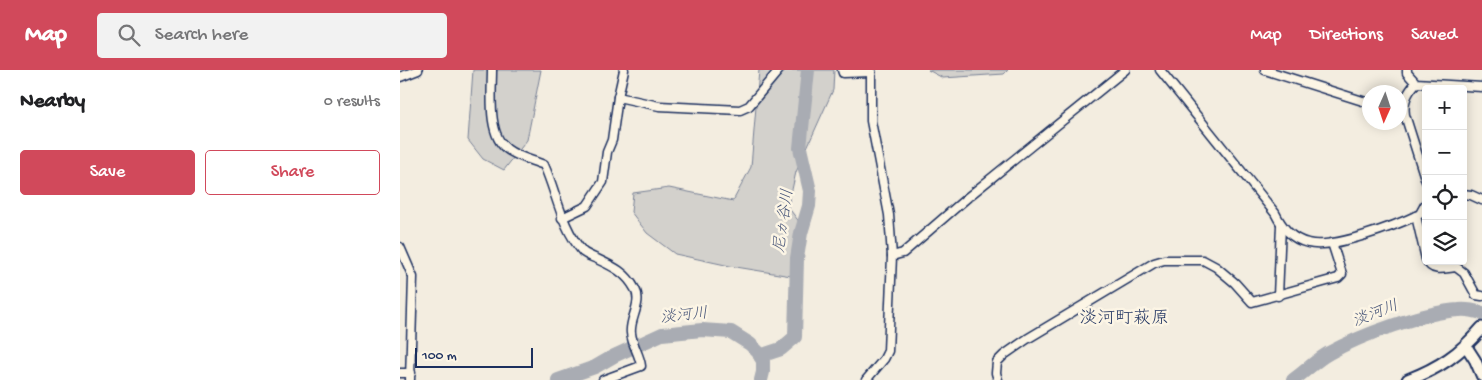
<!DOCTYPE html>
<html lang="en">
<head>
<meta charset="utf-8">
<style>
	:root { --surface:#fff; --page:#f2f2f2; --text:#202124; --muted:#757577; --line:#e0e0e0; --accent:#d1495b }
	body { margin:0; font-family:"Gochi Hand","Klee One",sans-serif; background:var(--page); color:var(--text) }
	.controls { position:absolute; right:15px; top:15px; display:grid; overflow:hidden; border-radius:5px; box-shadow:0 2px 12px #0003 }
	.controls button { width:45px; height:45px; display:grid; place-items:center; padding:0; border:0; border-bottom:1px solid var(--line); background:var(--surface); color:var(--text); font:25px sans-serif }
	.compass { position:absolute; left:962px; top:15px; width:45px; height:45px; border-radius:50%; background:var(--surface); box-shadow:0 2px 12px #0003; rotate:183deg }
	.scale { position:absolute; left:15px; bottom:12px; width:118px; box-sizing:border-box; padding-left:5px; border:2px solid #1b2f5e; border-top:0; font-size:14px; line-height:18px; white-space:nowrap; color:#1b2f5e; -webkit-text-stroke:4px #fcf5e5; paint-order:stroke }
	.list { margin:0; padding:0; list-style:none }
	h2 { display:flex; justify-content:space-between; align-items:center; height:65px; margin:0; padding:0 20px; font-size:21px }
	h2 small { font-size:16px; font-weight:400; color:var(--muted) }
	.actions { display:flex; gap:10px; padding:15px 20px }
	.actions a { flex:1; padding:11px 0; border:1px solid var(--accent); border-radius:5px; text-align:center; font-size:18px; color:var(--accent) }
	.actions .main { background:var(--accent); color:#fff }
	.icon { flex:none; width:28px; height:28px; fill:none; stroke:currentColor; stroke-width:2; stroke-linecap:round; stroke-linejoin:round }
	.map { position:relative; flex:none; width:1082px; height:310px; overflow:hidden }
	header { display:flex; align-items:center; gap:30px; box-sizing:border-box; height:70px; padding:0 25px; background:var(--accent); color:#fff }
	header strong { font-size:24px }
	nav { display:flex; gap:28px; margin-inline-start:auto; font-size:18px }
	.search { width:350px; height:45px; background:var(--page); display:flex; align-items:center; gap:12px; box-sizing:border-box; padding:0 18px; border-radius:5px; color:var(--muted); font-size:19px }
	main { display:flex }
	aside { flex:1; background:var(--surface) }
	.map>svg:first-child { display:block }
</style>
</head>
<body>
<header>
<strong>Map</strong>
<div class="search"><svg class="icon" aria-label="search" viewBox="0 0 24 24"><circle cx="10" cy="10" r="6"/><path d="M15 15l6 6"/></svg>Search here</div>
<nav><a>Map</a><a>Directions</a><a>Saved</a></nav>
</header>
<main>
<aside>
<h2>Nearby<small>0 results</small></h2>
<ul class="list">
</ul>
<div class="actions"><a class="main">Save</a><a>Share</a></div>
</aside>
<div class="map">
<svg width="1082" height="310" viewBox="0 0 1082 310">
	<rect width="100%" height="100%" fill="#f3ede0"/>
	<filter id="ink" filterUnits="userSpaceOnUse"><feTurbulence type="fractalNoise" baseFrequency=".02" numOctaves="2"/><feDisplacementMap in="SourceGraphic" scale="10" xChannelSelector="R" yChannelSelector="G"/><feConvolveMatrix kernelMatrix="1 2 1 2 8 2 1 2 1" color-interpolation-filters="sRGB"/></filter>
	<g filter="url(#ink)">
		<g fill="#d3d1cc" stroke="#778095">
			<path d="M 73,0 L 141,0 L 127,70 L 104,100 L 83,89 L 68,70 Z"/>
			<path d="M 359,0 L 434,0 L 433,20 L 396,102 L 388,137 L 406,161 L 391,206 L 330,196 L 275,184 L 247,163 L 231,142 L 233,123 L 269,118 L 333,131 L 351,97 Z"/>
			<path d="M 528,0 L 608,0 L 604,4 L 543,8 Z"/>
		</g>
		<g fill="none" stroke-linecap="round" stroke-linejoin="round">
			<g stroke="#a9acb3" stroke-width="14">
				<path d="M 360,286 L 381,279 L 395,267 L 397,188 L 401,163 L 409,136 L 410,121 L 400,78 L 408,0"/>
				<path d="M 158,310 L 195,297 L 214,286 L 262,264 L 302,260 L 331,262 L 350,274 L 358,282 L 363,291 L 363,302 L 361,310"/>
				<path d="M 893,310 C 905,302 916,290 929,283 C 961,265 1024,242 1059,240 C 1067,239 1075,241 1082,243"/>
			</g>
			<g stroke="#1b2f5e" stroke-width="11">
				<g id="street">
					<path d="M 92,0 C 92,22 87,65 107,79 C 117,87 132,90 144,95 C 157,124 161,157 183,182 C 187,185 192,187 197,189 C 212,196 226,202 235,219 C 243,233 229,249 231,263 C 232,275 240,285 241,296 L 203,310"/>
					<path d="M 442,0 L 443,3 L 471,2"/>
					<path d="M 760,0 L 875,143 C 882,157 891,169 908,173 C 932,180 997,155 1020,144 L 1026,133"/>
					<path d="M 865,0 L 969,33"/>
					<path d="M 1007,0 L 1007,3 L 1016,13 L 1082,17"/>
					<path d="M 0,7 L 18,0"/>
					<path d="M 1016,13 C 1007,23 1003,31 1005,45 L 1026,111"/>
					<path d="M 218,27 L 259,36 L 340,40 L 349,36 L 379,0"/>
					<path d="M 1063,124 L 1071,125 L 1082,130"/>
					<path d="M 1016,146 L 1026,189"/>
					<path d="M 162,148 L 187,136 L 203,112 L 207,82 L 212,70 L 218,27 L 224,0"/>
					<path d="M 0,177 L 13,207 L 10,310"/>
					<path d="M 492,186 L 503,183 L 568,127 L 725,0"/>
					<path d="M 1027,191 C 1032,203 1046,198 1056,197 L 1064,203 L 1076,225 L 1082,226"/>
					<path d="M 878,226 L 881,155"/>
					<path d="M 0,303 L 11,303"/>
					<path d="M 466,310 L 484,289 L 488,281 L 492,186 L 489,145 L 471,51 L 471,0"/>
					<path d="M 598,310 L 596,303 L 597,292 L 604,285 L 627,269 L 754,193 L 764,190 L 803,190 L 816,197 L 835,213 L 852,232 L 938,208 L 942,204 L 932,173"/>
				</g>
			</g>
			<g stroke="#1b2f5e" stroke-width="14">
				<path id="secondary" d="M 1066,276 L 1075,290 L 1082,306"/>
			</g>
			<g stroke="#1b2f5e" stroke-width="15">
				<path id="primary" d="M 1008,310 C 1039,298 1060,284 1082,258"/>
			</g>
			<use href="#street" stroke="#fcf5e5" stroke-width="8"/>
			<use href="#secondary" stroke="#fcf5e5" stroke-width="10"/>
			<use href="#primary" stroke="#fcf5e5" stroke-width="11"/>
		</g>
	</g>
	<g text-anchor="middle" dominant-baseline="central" stroke-width="5" stroke-linejoin="round" paint-order="stroke">
		<g font-size="16" font-style="italic" fill="#465478" stroke="#fcf5e5">
			<text transform="translate(385 151) rotate(-82)">尼ヵ谷川</text>
			<text transform="translate(976 245) rotate(-21)">淡河川</text>
			<text transform="translate(284 247) rotate(-6)">淡河川</text>
		</g>
		<g font-size="18" fill="#1b2f5e" stroke="#fcf5e5">
			<text x="724" y="249">淡河町萩原</text>
		</g>
	</g>
</svg>
<div class="controls">
<button>+</button>
<button>−</button>
<button><svg class="icon" aria-label="locate" viewBox="0 0 24 24"><circle cx="12" cy="12" r="6"/><path d="M12 2v4M12 18v4M2 12h4M18 12h4"/></svg></button>
<button><svg class="icon" aria-label="layers" viewBox="0 0 24 24"><path d="M12 4l9 5-9 5-9-5zM3 14l9 5 9-5"/></svg></button>
</div>
<svg class="compass" viewBox="-18 -18 36 36"><path d="M0-13l5 13h-10z" fill="#e53935"/><path d="M0 13l5-13h-10z" fill="#757577"/></svg>
<div class="scale">100 m</div>
</div>
</main>
</body>
</html>
